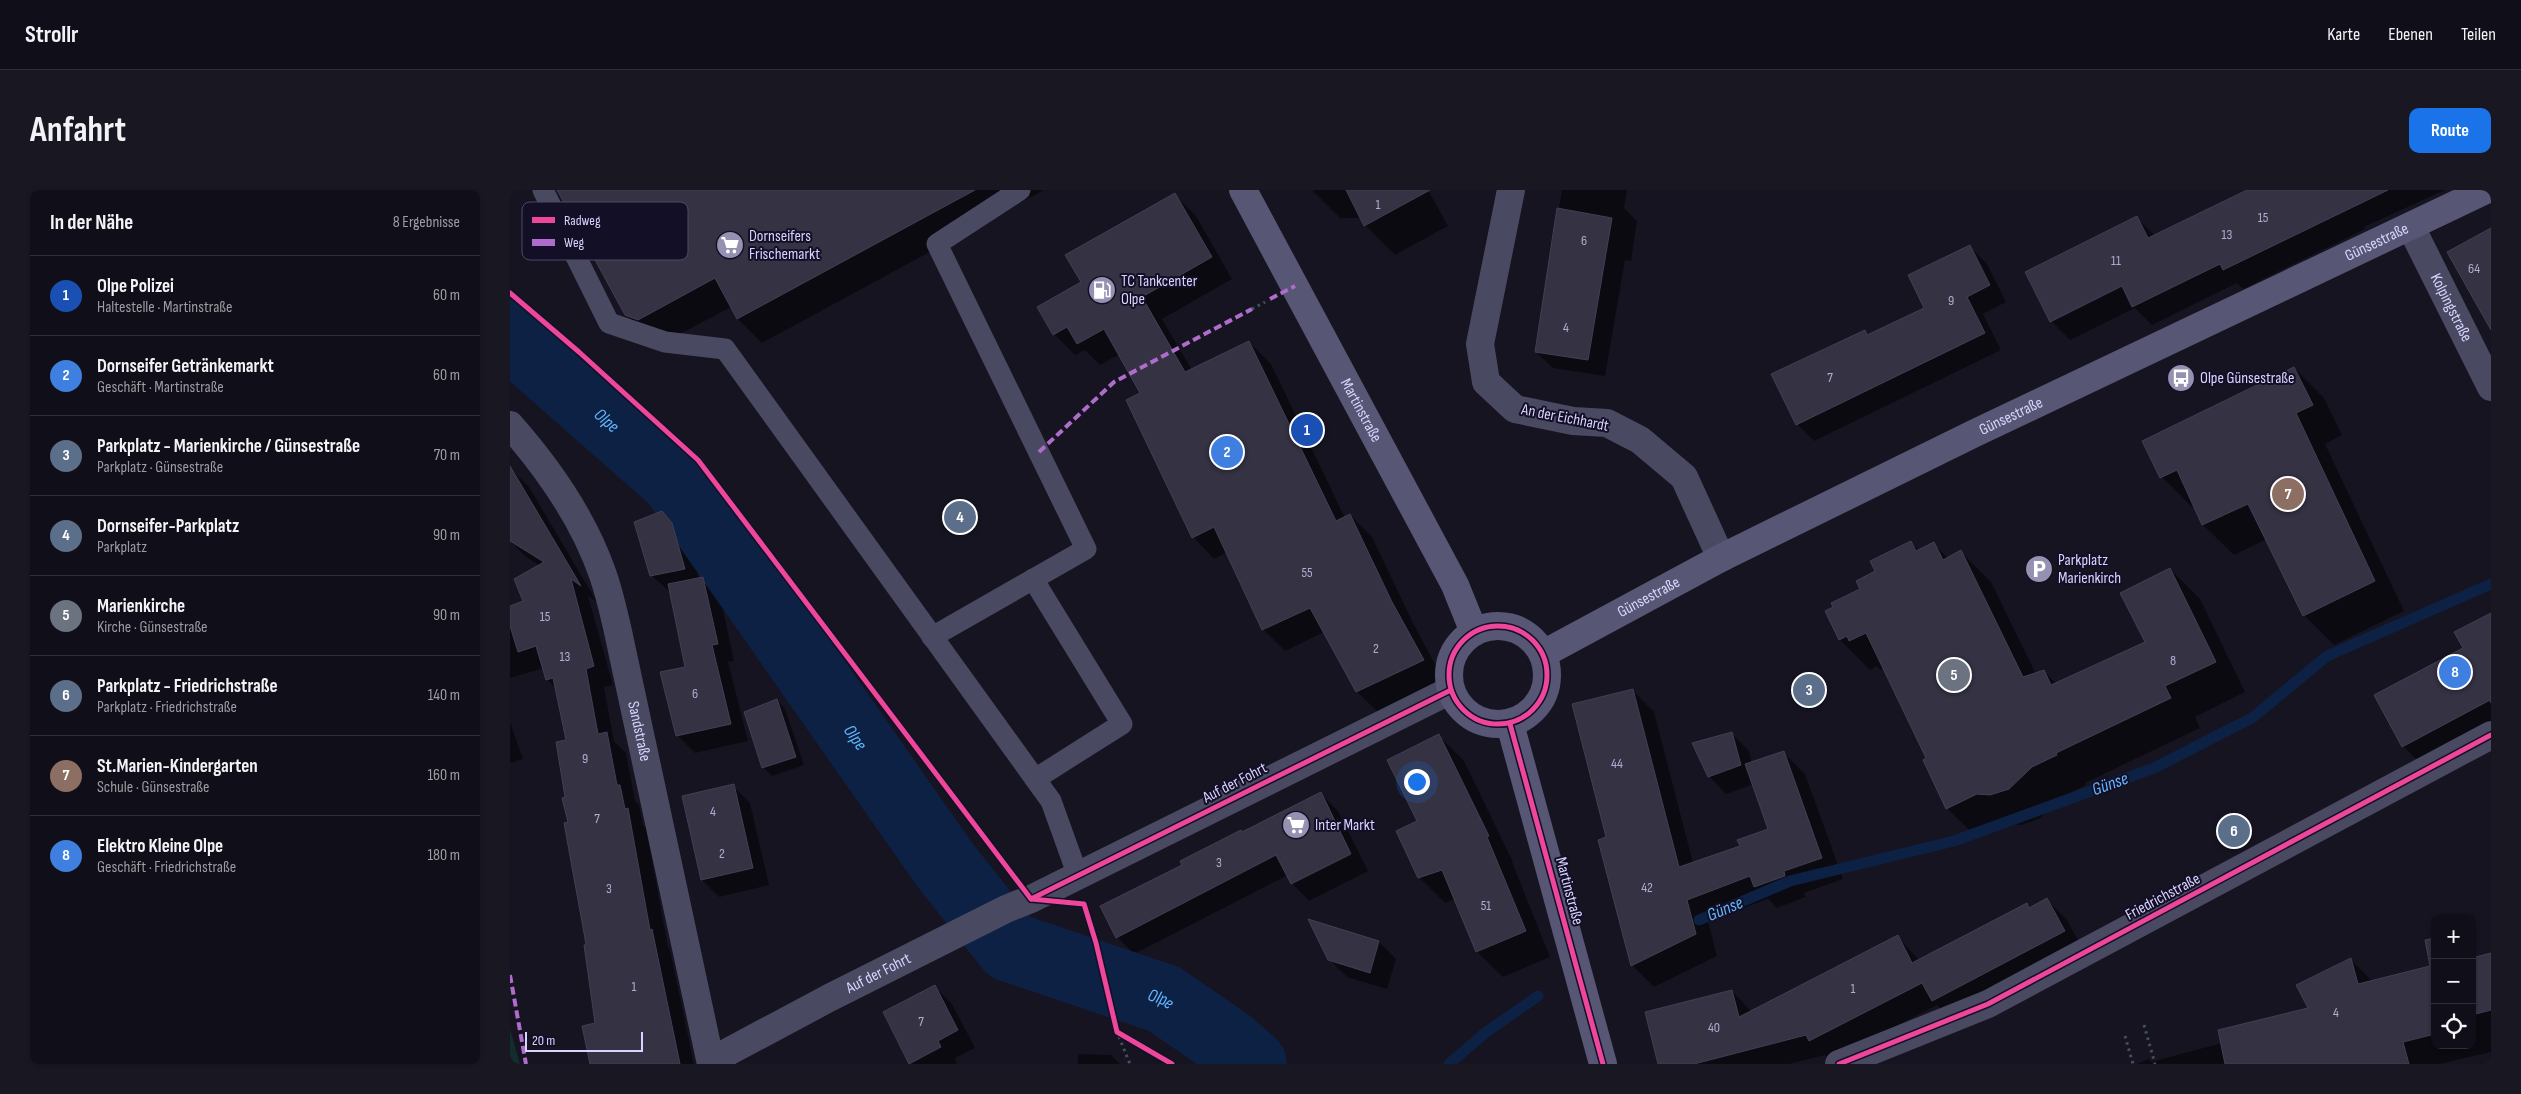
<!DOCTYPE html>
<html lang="de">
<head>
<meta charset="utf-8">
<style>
	:root { --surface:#100f19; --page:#191822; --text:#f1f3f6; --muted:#9c9ca2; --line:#302f38; --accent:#1a73e8 }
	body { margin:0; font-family:"Sofia Sans Condensed",sans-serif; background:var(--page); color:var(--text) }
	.controls { position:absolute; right:15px; bottom:15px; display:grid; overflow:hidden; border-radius:10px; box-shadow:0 1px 4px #0004 }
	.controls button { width:45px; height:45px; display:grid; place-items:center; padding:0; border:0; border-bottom:1px solid var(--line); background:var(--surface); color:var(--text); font:25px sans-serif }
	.scale { position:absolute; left:15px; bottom:12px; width:118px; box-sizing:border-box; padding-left:5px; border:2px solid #d9d4ff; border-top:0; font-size:14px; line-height:18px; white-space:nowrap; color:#d9d4ff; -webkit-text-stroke:4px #130f26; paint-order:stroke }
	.you { position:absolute; left:906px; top:591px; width:18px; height:18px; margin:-12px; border:4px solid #fff; border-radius:50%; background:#1a73e8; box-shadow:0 0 0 8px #1a73e833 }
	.badge { display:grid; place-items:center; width:32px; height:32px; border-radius:50%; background:var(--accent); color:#fff; font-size:16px; font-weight:700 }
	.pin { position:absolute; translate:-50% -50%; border:2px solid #fff; box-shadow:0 1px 5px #0006 }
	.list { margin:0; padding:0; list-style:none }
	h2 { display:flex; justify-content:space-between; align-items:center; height:65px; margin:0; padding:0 20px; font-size:21px }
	h2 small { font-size:16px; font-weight:400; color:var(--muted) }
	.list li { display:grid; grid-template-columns:32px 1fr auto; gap:15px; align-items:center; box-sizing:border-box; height:80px; padding:0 20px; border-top:1px solid var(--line) }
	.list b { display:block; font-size:19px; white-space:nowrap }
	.list p { margin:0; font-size:16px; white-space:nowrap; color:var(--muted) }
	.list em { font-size:16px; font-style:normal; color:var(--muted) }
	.icon { flex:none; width:28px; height:28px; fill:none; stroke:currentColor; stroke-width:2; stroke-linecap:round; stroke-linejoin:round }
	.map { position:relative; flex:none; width:1981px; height:874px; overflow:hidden; border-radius:10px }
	header { display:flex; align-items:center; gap:30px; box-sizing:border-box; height:70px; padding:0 25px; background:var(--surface); border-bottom:1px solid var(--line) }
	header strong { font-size:24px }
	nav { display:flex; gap:28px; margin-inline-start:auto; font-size:18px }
	.intro { display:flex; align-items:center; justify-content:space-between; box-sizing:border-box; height:120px; padding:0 30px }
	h1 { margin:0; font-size:35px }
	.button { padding:12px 22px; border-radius:10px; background:var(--accent); color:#fff; font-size:18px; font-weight:700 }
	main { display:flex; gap:30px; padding:0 30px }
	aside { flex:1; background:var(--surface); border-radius:10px; box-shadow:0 1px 4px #0004 }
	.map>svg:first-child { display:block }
</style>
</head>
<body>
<header>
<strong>Strollr</strong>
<nav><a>Karte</a><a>Ebenen</a><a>Teilen</a></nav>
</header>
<div class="intro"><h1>Anfahrt</h1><a class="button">Route</a></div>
<main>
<aside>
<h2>In der Nähe<small>8 Ergebnisse</small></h2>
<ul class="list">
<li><span class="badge" style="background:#1a4fb4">1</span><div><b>Olpe Polizei</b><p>Haltestelle · Martinstraße</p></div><em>60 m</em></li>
<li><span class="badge" style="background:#3f7fe0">2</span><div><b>Dornseifer Getränkemarkt</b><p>Geschäft · Martinstraße</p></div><em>60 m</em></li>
<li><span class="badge" style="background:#5c6f8a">3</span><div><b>Parkplatz - Marienkirche / Günsestraße</b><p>Parkplatz · Günsestraße</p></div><em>70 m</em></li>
<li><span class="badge" style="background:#5c6f8a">4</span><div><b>Dornseifer-Parkplatz</b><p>Parkplatz</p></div><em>90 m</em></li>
<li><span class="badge" style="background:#6b7280">5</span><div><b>Marienkirche</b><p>Kirche · Günsestraße</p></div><em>90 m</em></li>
<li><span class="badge" style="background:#5c6f8a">6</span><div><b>Parkplatz - Friedrichstraße</b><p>Parkplatz · Friedrichstraße</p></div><em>140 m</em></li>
<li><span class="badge" style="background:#8d6e63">7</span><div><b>St.Marien-Kindergarten</b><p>Schule · Günsestraße</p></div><em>160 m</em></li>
<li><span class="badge" style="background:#3f7fe0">8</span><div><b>Elektro Kleine Olpe</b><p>Geschäft · Friedrichstraße</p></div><em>180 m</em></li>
</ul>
</aside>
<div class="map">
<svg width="1981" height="874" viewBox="0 0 1981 874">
	<rect width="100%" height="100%" fill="#161421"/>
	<path fill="#132c2d" d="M 0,839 L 10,874 L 0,874 Z"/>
	<g fill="#0007">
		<path d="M 49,0 L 534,0 L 252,153 L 228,129 L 221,117 L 153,153 L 141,149 L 116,124 Z"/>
		<path d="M 802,0 L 918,0 L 938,36 L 885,65 L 855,35 L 852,28 L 830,28 Z"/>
		<path d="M 1052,0 L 1117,0 L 1114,18 L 1127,31 L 1121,71 L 1115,70 L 1095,186 L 1043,178 L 1026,162 Z"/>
		<path d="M 1740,0 L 1935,0 L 1854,37 L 1855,39 L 1733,99 L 1727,93 L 1642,135 L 1625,118 L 1560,150 L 1541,131 L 1626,27 L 1645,46 Z"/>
		<path d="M 665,5 L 686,26 L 722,89 L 652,129 L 682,180 L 739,152 L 761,174 L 835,328 L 840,325 L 862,347 L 904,435 L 934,491 L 869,523 L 847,502 L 814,442 L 775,461 L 753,439 L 717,362 L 704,369 L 683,347 L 632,204 L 610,164 L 590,175 L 575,160 L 565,165 L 544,144 L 572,92 Z"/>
		<path d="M 1460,57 L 1477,74 L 1496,112 L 1473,124 L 1491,160 L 1304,251 L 1287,234 L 1354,141 L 1359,146 L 1415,119 Z"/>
		<path d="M 1784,178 L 1814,208 L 1832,245 L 1815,254 L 1894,421 L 1824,455 L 1794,425 L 1757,349 L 1724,365 L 1693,335 L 1685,315 L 1682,317 L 1652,287 Z"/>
		<path d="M 0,278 L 19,297 L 87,412 L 78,406 L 103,495 L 94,497 L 104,551 L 116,563 L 125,611 L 129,615 L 133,635 L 136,638 L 158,757 L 160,760 L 184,874 L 82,874 L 87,834 L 58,551 L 47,499 L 37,490 L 34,478 L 0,488 L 0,417 L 15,412 L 30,376 L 15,366 L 0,351 Z"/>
		<path d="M 151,322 L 179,351 L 189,389 L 192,388 L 210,405 L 224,471 L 218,472 L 238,551 L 185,563 L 168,546 L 152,483 L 176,477 L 160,402 L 141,385 Z"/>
		<path d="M 1401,352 L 1409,361 L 1424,354 L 1438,368 L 1451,362 L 1481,392 L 1526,484 L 1533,481 L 1547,494 L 1636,452 L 1660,379 L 1690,409 L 1735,502 L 1685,527 L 1690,538 L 1575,593 L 1576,595 L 1552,607 L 1529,629 L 1511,635 L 1497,634 L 1467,648 L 1437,618 L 1418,568 L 1374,478 L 1370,480 L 1367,476 L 1360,480 L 1330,450 L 1317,422 L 1352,399 L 1367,382 Z"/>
		<path d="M 1981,424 L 1981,547 L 1918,581 L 1893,556 L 1866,506 L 1954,459 Z"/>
		<path d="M 1122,500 L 1144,522 L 1183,673 L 1231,657 L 1260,640 L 1244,594 L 1216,604 L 1199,586 L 1222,544 L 1239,561 L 1242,573 L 1273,562 L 1295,584 L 1333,689 L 1294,703 L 1296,707 L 1267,718 L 1258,709 L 1198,731 L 1207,766 L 1144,797 L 1122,775 L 1098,648 Z"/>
		<path d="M 267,510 L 275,519 L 294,575 L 262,586 L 253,577 Z"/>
		<path d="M 0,532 L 13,569 L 0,573 Z"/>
		<path d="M 929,546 L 954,571 L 1003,672 L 1002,672 L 1040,767 L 993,787 L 967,762 L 945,709 L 935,713 L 909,687 Z"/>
		<path d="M 223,596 L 240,613 L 259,695 L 209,707 L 192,690 Z"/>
		<path d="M 811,604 L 828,621 L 858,681 L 799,711 L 782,693 L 778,685 L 624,764 L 607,747 L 732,643 Z"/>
		<path d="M 1537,710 L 1557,730 L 1574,761 L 1443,830 L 1427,815 L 1320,870 L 1315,865 L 1279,874 L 1150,874 L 1222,801 L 1242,822 L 1388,747 L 1410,771 L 1517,714 L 1521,719 Z"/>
		<path d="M 869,752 L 886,769 L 877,799 L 837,787 L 819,769 Z"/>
		<path d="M 1981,764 L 1981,862 L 1930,874 L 1627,874 L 1638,869 L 1641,872 L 1712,853 L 1800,819 L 1841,770 L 1863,792 L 1922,777 L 1925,766 L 1925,855 L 1962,855 L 1962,769 Z"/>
		<path d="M 425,797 L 442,814 L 465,858 L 445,868 L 447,874 L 401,874 Z"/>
		<path d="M 568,864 L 601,865 L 610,874 L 568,874 Z"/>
	</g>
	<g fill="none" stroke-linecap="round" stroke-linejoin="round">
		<g stroke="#0d2144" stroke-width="11">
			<path d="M 1189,730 L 1280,691 L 1444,651 L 1644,578 L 1742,528 L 1817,466 L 1981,394"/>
			<path d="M 939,874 L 975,843 L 1028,806"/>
		</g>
		<path stroke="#0d2144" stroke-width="70" id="s1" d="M 0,145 L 166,291 L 435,675 L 500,757 L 654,809 L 718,853 L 742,874"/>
	</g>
	<g fill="#343243" stroke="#433f54">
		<path d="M 47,0 L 465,0 L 227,129 L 205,88 L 128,130 L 115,125 Z"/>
		<path d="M 836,0 L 920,0 L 854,36 Z"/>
		<path d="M 1737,0 L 1878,0 L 1713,80 L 1710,74 L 1622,117 L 1612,96 L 1540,132 L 1515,82 L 1627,26 L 1638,48 Z"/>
		<path d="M 665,3 L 702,67 L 632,107 L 675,182 L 739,151 L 826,331 L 840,324 L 882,412 L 914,470 L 846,502 L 800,418 L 752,440 L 704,337 L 682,348 L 616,210 L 630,203 L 594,139 L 567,154 L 557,137 L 543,145 L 527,117 L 571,92 L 555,65 Z"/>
		<path d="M 1047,18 L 1102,28 L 1078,170 L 1025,162 Z"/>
		<path d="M 1981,38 L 1981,140 L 1937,62 Z"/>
		<path d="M 1460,55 L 1480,95 L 1457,107 L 1475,143 L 1286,235 L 1261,184 L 1355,140 L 1357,145 L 1414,118 L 1398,85 Z"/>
		<path d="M 1784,177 L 1803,215 L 1786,223 L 1865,391 L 1793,426 L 1738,314 L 1692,335 L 1667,280 L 1650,288 L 1632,251 Z"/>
		<path d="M 0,276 L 71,396 L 61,389 L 84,476 L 76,479 L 88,544 L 97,542 L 107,595 L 110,595 L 115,619 L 118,618 L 140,740 L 142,739 L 170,874 L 80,874 L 72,836 L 85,833 L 74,755 L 76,754 L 54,633 L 58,632 L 52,608 L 55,607 L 46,552 L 56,550 L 43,488 L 36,490 L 26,456 L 8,462 L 0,436 L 0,416 L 13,411 L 4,389 L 34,372 L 0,351 Z"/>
		<path d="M 152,321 L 162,333 L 175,379 L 140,386 L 124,332 Z"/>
		<path d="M 1401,351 L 1406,361 L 1424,352 L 1433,370 L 1451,360 L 1513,487 L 1534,480 L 1541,495 L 1635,452 L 1610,403 L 1660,378 L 1706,472 L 1655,496 L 1661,508 L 1546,563 L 1547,565 L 1522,577 L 1499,599 L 1480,605 L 1467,604 L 1436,619 L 1413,570 L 1416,568 L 1356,443 L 1339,451 L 1337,446 L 1329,450 L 1315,421 L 1323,417 L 1321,413 L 1350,399 L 1346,391 L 1365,381 L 1360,371 Z"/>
		<path d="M 193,387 L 208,454 L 202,455 L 221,534 L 166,546 L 150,482 L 175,477 L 158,394 Z"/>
		<path d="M 1981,423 L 1981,513 L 1980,510 L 1892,557 L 1864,505 L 1953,458 L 1944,442 Z"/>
		<path d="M 1123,499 L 1169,677 L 1230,656 L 1227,650 L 1258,639 L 1235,574 L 1274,561 L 1312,668 L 1274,681 L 1275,686 L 1244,697 L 1240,686 L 1177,710 L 1186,744 L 1121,776 L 1088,650 L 1096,647 L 1062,514 Z"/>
		<path d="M 267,509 L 286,567 L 252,578 L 234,522 Z"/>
		<path d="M 1222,542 L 1231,575 L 1198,587 L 1182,553 Z"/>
		<path d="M 929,544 L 979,646 L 977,647 L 1016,741 L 966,762 L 932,680 L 908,688 L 886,641 L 907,631 L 877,570 Z"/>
		<path d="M 224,594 L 243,678 L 191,690 L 172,606 Z"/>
		<path d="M 811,602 L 841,664 L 781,694 L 766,665 L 606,748 L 590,716 L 672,675 L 670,671 L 731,640 L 732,642 Z"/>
		<path d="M 1537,708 L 1555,741 L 1422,811 L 1412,793 L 1299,851 L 1296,845 L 1184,874 L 1148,874 L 1135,822 L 1222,800 L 1229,827 L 1388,745 L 1402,773 L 1517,713 L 1519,718 Z"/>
		<path d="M 798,729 L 869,751 L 860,783 L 818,770 Z"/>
		<path d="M 1925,748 L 1925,844 L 1893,852 L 1899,874 L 1715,874 L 1708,840 L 1798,818 L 1786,795 L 1841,768 L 1848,794 L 1920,776 L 1915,750 Z"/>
		<path d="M 1981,763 L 1981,820 L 1962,825 L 1962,768 Z"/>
		<path d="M 425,795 L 448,840 L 428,851 L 431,857 L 399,874 L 373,822 Z"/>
	</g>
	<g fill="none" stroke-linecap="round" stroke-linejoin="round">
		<g stroke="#44505f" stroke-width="3" stroke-dasharray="2.5 4" stroke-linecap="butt">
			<path d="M 742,119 L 755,112"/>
			<path d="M 576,721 L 607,842 L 620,874"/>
			<path d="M 1634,835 L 1645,874"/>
			<path d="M 607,842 L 662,874"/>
			<path d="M 1615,846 L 1623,874"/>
		</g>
		<g stroke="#4a4962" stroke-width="21">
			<path d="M 33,0 L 99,133 L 155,152 L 215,159 L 541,611 L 568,686"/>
			<path d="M 523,389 L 612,534 L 525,589"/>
			<path d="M 422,447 L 576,359 L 427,54 L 510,0"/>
		</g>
		<g stroke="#4a4962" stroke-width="28">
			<path d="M 1001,0 L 970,154 L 976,192 L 1005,219 L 1063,231 L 1097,233 L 1130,250 L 1174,287 L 1211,368"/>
			<path id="s2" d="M 1901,37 L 1981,197"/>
			<path id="s3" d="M 0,235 C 38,278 74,330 93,385 C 99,402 103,420 107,437 L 201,874"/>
			<path id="s4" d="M 201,871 L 319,808 L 496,719 L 521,709 L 941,500"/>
			<path d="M 1329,874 L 1478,814 L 1981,545"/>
		</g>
		<g stroke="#575674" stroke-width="28">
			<path id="s5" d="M 733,0 L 945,395 L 964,442"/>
			<circle cx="988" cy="485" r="49"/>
			<path id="s6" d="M 1033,464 L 1211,368 L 1463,244 L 1976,0"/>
			<path d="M 1000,534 L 1093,874"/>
		</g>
		<g stroke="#b06ccc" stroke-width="4" stroke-dasharray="8 4" stroke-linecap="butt">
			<path d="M 760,109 L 785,96"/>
			<path d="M 529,262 L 604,192 L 742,119"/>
			<path d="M 0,785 L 16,874"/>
		</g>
		<g stroke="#130f26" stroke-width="8">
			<g id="cycleway">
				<path d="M 0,103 L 69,162 L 188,270 L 521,709 L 574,714 L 586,753 L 607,842 L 662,874"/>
				<circle cx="988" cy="485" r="49"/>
				<path d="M 1000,534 L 1093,874"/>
				<path d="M 521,709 L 941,500"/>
				<path d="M 1329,874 L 1478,814 L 1981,545"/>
			</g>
		</g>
		<use href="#cycleway" stroke="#ed469a" stroke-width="5"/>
	</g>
	<defs>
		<g id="supermarket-disc" transform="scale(1.4375)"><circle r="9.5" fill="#9591b1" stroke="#130f26"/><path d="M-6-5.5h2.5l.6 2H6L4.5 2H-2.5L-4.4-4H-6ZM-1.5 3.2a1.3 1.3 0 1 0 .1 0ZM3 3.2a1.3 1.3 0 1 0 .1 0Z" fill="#fff"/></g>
		<g id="fuel-disc" transform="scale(1.4375)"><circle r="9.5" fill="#9591b1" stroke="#130f26"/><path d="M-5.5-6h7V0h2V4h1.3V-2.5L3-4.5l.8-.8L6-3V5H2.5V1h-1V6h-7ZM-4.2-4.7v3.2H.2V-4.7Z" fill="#fff"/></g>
		<g id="bus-disc" transform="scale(1.4375)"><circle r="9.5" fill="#9591b1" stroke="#130f26"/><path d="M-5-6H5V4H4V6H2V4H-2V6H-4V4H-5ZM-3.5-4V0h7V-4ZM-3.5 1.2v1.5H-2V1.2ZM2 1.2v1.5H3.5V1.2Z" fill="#fff"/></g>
		<g id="parking-disc" transform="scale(1.4375)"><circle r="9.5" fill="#9591b1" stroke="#130f26"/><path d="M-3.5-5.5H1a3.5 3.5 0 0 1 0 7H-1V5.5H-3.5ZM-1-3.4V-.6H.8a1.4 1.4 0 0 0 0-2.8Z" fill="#fff"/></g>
	</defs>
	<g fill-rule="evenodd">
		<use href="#supermarket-disc" x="220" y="55"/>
		<use href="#fuel-disc" x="592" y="100"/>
		<use href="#bus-disc" x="1671" y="188"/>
		<use href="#parking-disc" x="1529" y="379"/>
		<use href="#supermarket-disc" x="786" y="635"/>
	</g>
	<g text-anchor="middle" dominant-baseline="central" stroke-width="4" stroke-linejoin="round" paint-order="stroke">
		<g font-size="14" fill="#b0acd0">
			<text x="868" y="14">1</text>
			<text x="1753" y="27">15</text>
			<text x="1717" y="44">13</text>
			<text x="1074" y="50">6</text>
			<text x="1606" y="70">11</text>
			<text x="1964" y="78">64</text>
			<text x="1441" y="110">9</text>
			<text x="1056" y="137">4</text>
			<text x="1320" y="187">7</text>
			<text x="797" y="382">55</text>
			<text x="35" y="426">15</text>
			<text x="866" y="458">2</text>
			<text x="55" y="466">13</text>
			<text x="1663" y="470">8</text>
			<text x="185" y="503">6</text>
			<text x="75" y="568">9</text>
			<text x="1107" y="573">44</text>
			<text x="203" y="621">4</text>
			<text x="87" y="628">7</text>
			<text x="212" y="663">2</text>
			<text x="709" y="672">3</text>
			<text x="1137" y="697">42</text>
			<text x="99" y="698">3</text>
			<text x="976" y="715">51</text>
			<text x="124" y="796">1</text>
			<text x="1343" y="798">1</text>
			<text x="1826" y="822">4</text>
			<text x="411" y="831">7</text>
			<text x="1204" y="837">40</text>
		</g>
		<g font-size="16" fill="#d9d4ff" stroke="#130f26" text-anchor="start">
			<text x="239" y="46">Dornseifers<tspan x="239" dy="18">Frischemarkt</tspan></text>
			<text x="611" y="91">TC Tankcenter<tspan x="611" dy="18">Olpe</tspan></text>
			<text x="1690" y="188">Olpe Günsestraße</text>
			<text x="1548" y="370">Parkplatz<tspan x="1548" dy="18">Marienkirch</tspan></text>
			<text x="805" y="635">Inter Markt</text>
		</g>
		<g font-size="16" fill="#d9d4ff" stroke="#130f26">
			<text stroke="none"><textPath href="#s6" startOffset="930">Günsestraße</textPath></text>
			<text stroke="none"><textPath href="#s2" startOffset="90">Kolpingstraße</textPath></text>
			<text stroke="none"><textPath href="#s5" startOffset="250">Martinstraße</textPath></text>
			<text stroke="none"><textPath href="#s6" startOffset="525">Günsestraße</textPath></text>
			<text transform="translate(1055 228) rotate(11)">An der Eichhardt</text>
			<text stroke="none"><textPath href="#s6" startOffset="120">Günsestraße</textPath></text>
			<text stroke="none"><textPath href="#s3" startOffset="338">Sandstraße</textPath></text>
			<text transform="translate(725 593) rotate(-27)">Auf der Fohrt</text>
			<text transform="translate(1059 701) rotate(75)">Martinstraße</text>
			<text transform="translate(1653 707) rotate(-28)">Friedrichstraße</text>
			<text stroke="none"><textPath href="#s4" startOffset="189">Auf der Fohrt</textPath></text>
		</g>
		<g font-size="18" font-style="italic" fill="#62b6ff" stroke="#130f26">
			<text stroke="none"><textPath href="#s1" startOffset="129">Olpe</textPath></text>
			<text stroke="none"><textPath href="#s1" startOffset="534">Olpe</textPath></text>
			<text transform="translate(1600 594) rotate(-20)">Günse</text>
			<text transform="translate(1215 719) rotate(-23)">Günse</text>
			<text stroke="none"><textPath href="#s1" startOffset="954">Olpe</textPath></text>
		</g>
	</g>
	<rect x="12" y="12" width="166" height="58" rx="8" fill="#130f26" stroke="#4e4a67" stroke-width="1"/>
	<rect x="22" y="27" width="23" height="6" fill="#ed469a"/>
	<rect x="22" y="49" width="23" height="7" fill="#b06ccc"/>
	<g font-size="14" fill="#d9d4ff">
		<text x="54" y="35">Radweg</text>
		<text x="54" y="57">Weg</text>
	</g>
</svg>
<div class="controls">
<button>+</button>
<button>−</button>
<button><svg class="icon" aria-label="locate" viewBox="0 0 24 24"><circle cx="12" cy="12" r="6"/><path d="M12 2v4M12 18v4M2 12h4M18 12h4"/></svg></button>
</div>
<div class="scale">20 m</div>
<div class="you"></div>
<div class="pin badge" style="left:797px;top:240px;background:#1a4fb4">1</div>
<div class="pin badge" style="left:717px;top:262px;background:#3f7fe0">2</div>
<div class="pin badge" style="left:1299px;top:500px;background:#5c6f8a">3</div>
<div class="pin badge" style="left:450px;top:327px;background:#5c6f8a">4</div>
<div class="pin badge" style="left:1444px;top:485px;background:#6b7280">5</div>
<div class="pin badge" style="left:1724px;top:641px;background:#5c6f8a">6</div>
<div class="pin badge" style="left:1778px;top:304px;background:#8d6e63">7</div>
<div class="pin badge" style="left:1945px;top:482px;background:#3f7fe0">8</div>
</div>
</main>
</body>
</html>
